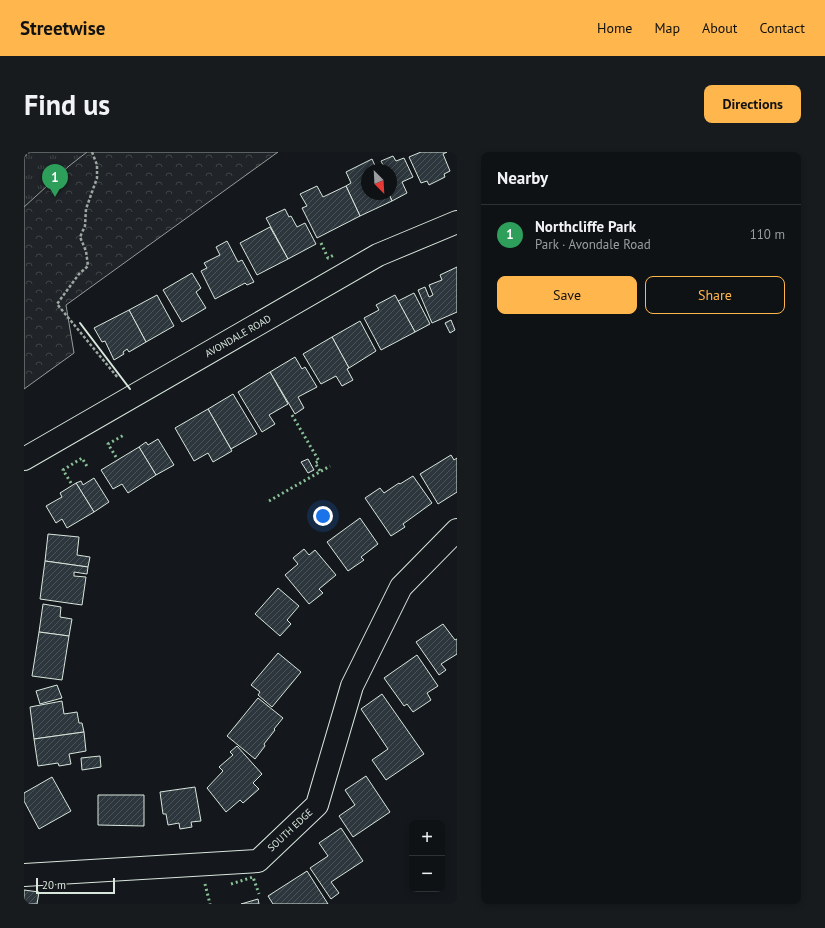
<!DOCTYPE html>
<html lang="en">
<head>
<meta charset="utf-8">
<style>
	:root { --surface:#0f1215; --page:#181b1e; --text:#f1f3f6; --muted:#9b9ea0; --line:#2f3234; --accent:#ffb74d }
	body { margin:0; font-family:"PT Sans",sans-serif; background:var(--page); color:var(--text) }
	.controls { position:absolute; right:12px; bottom:12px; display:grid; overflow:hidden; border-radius:8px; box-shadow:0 2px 6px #0003 }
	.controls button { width:36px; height:36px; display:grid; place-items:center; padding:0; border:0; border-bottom:1px solid var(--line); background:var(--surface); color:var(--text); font:20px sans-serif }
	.compass { position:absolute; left:337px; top:12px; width:36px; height:36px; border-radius:50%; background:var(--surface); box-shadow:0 2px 6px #0003; rotate:156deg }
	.scale { position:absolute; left:12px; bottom:10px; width:79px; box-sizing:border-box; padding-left:4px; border:2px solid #d8e6dc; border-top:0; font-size:11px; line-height:14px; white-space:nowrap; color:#d8e6dc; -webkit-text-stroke:3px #14181c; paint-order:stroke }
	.you { position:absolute; left:299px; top:364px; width:14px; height:14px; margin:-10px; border:3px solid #fff; border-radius:50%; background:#1a73e8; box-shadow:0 0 0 6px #1a73e833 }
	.badge { display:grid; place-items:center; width:26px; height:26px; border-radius:50%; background:var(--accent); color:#fff; font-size:13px; font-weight:700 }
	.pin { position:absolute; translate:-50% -33px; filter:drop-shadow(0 1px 2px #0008) }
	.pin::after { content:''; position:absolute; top:21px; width:14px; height:12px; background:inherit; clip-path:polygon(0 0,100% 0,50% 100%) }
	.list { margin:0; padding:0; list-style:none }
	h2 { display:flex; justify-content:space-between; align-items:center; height:52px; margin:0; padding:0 16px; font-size:17px }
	h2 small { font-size:13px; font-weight:400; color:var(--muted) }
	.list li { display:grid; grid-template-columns:26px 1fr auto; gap:12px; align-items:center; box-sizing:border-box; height:60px; padding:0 16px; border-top:1px solid var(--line) }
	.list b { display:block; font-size:15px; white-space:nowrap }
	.list p { margin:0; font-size:13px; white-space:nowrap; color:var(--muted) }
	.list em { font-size:13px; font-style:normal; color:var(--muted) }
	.actions { display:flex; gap:8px; padding:12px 16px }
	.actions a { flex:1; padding:9px 0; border:1px solid var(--accent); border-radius:8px; text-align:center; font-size:14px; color:var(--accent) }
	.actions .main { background:var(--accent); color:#111 }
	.map { position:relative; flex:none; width:433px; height:752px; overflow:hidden; border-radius:8px }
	header { display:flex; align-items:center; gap:24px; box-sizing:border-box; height:56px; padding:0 20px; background:var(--accent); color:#111 }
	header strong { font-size:19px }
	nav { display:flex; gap:22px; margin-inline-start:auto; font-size:14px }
	.intro { display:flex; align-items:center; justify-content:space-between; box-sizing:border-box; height:96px; padding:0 24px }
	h1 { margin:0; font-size:28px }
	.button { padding:10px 18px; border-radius:8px; background:var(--accent); color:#111; font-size:14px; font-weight:700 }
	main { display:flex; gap:24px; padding:0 24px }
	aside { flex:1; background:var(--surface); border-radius:8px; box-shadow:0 2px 6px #0003 }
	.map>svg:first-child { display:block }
</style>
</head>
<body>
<header>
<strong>Streetwise</strong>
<nav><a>Home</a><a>Map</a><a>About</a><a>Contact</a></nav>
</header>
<div class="intro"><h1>Find us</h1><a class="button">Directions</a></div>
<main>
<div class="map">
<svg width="433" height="752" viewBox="0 0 433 752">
	<defs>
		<pattern id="grass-tufts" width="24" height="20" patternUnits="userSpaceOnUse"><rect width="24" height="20" fill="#202428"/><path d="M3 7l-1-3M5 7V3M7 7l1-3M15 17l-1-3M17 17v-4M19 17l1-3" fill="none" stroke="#404447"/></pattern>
		<pattern id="forest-crowns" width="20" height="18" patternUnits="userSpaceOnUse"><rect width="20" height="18" fill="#202428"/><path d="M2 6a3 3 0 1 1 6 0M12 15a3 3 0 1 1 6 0" fill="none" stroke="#404447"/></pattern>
		<pattern id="building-hatch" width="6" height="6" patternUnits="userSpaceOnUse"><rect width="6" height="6" fill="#2c363c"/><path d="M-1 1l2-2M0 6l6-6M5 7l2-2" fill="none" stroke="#4a5358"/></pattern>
	</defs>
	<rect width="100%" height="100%" fill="#14181c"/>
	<path fill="url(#grass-tufts)" stroke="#939e99" d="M 0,0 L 125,0 L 0,90 Z"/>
	<path fill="url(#forest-crowns)" stroke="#939e99" d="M 63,0 L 254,0 L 42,153 L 50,201 L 0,237 L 0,55 L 45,14 Z"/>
	<g fill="url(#building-hatch)" stroke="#d8e6dc">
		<path d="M 397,0 L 423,0 L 419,2 L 426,19 L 420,22 L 421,25 L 405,33 L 403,29 L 397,31 L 385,5 Z"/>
		<path d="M 369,4 L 372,9 L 380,6 L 389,25 L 378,30 L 383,41 L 368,49 L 365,42 L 367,42 L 367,18 L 354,18 L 360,15 L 357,9 Z"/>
		<path d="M 348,7 L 353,18 L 343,18 L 343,42 L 365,42 L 368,49 L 336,64 L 322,34 L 327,31 L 322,20 Z"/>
		<path d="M 293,34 L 299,45 L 322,34 L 336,64 L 293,86 L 278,56 L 283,54 L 276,42 Z"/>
		<path d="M 261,57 L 265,65 L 267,64 L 273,75 L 281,71 L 292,92 L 264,107 L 242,66 Z"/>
		<path d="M 246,75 L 264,107 L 233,123 L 216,91 Z"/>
		<path d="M 203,89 L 214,110 L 218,108 L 230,130 L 223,133 L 221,131 L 191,147 L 177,119 L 183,116 L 180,111 L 196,103 L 192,95 Z"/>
		<path d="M 433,115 L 433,160 L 408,171 L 394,138 L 401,135 L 405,145 L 409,143 L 405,133 L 418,128 L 416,123 Z"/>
		<path d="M 168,121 L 177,136 L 172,140 L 182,156 L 158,170 L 139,138 Z"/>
		<path d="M 390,141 L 406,172 L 391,180 L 374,149 Z"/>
		<path d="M 133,143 L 150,174 L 122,190 L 105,158 Z"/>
		<path d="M 371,143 L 391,180 L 357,198 L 340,166 L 355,158 L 352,153 Z"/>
		<path d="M 105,158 L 122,190 L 105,200 L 103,197 L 99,200 L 100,202 L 90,208 L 81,189 L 78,190 L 70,176 Z"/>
		<path d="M 427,168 L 431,178 L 426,181 L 421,171 Z"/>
		<path d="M 336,169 L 352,199 L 325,216 L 308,185 Z"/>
		<path d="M 308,185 L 325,216 L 323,217 L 329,228 L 318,234 L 312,224 L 297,232 L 279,202 Z"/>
		<path d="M 271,205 L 278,217 L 281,215 L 293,235 L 274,245 L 280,256 L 271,262 L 246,220 Z"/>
		<path d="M 246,220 L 264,252 L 245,263 L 251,272 L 238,280 L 214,240 Z"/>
		<path d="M 209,242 L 233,282 L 207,297 L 184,257 Z"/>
		<path d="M 184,257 L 208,299 L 189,310 L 184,301 L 170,309 L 151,276 Z"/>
		<path d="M 134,287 L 150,313 L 132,323 L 115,295 L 122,290 L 124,293 Z"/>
		<path d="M 115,295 L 132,323 L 104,341 L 98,332 L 89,337 L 77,318 Z"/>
		<path d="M 427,303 L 430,308 L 433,306 L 433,340 L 414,352 L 396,322 Z"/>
		<path d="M 284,307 L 290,318 L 284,321 L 277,310 Z"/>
		<path d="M 389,324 L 408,351 L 379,372 L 381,375 L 367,384 L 341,346 L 356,336 L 360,341 L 375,331 L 376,332 Z"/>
		<path d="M 70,326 L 85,350 L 70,360 L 52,331 L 57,329 L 59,333 Z"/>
		<path d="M 52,331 L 70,360 L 43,376 L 38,367 L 32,371 L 22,354 L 38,345 L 36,341 Z"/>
		<path d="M 336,366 L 354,392 L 337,405 L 340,408 L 324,419 L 303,390 Z"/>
		<path d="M 24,382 L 55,385 L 53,403 L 66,405 L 64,415 L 21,409 Z"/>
		<path d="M 280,397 L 285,403 L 291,398 L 312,423 L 295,437 L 299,441 L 285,452 L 261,423 L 274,412 L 269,406 Z"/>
		<path d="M 21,409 L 64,415 L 63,422 L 50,420 L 50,424 L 62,425 L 58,453 L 16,447 Z"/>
		<path d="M 254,436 L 275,454 L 263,468 L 267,472 L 256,484 L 231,462 Z"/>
		<path d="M 19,452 L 37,455 L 36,465 L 48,467 L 45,484 L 15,480 Z"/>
		<path d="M 419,472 L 431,488 L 433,487 L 433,502 L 417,512 L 422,518 L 415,523 L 392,490 Z"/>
		<path d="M 15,480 L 45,484 L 38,528 L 8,524 Z"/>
		<path d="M 254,501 L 277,520 L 248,555 L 234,543 L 236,540 L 227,533 Z"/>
		<path d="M 393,503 L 414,534 L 403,541 L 407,548 L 389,560 L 383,552 L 380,554 L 360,526 Z"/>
		<path d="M 33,533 L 38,546 L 16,552 L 12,539 Z"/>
		<path d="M 358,542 L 400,602 L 362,628 L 348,608 L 364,597 L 337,557 Z"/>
		<path d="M 234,546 L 259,566 L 250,577 L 251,578 L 240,592 L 241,594 L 231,607 L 203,584 Z"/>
		<path d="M 38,549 L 40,562 L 53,560 L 55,571 L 58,571 L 60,580 L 10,587 L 6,555 Z"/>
		<path d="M 60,580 L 62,599 L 45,602 L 47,612 L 35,614 L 34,611 L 14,614 L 10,587 Z"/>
		<path d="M 213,594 L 238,622 L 229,631 L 235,637 L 219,651 L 216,648 L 202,660 L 183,636 L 199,619 L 195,615 L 209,603 L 206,600 Z"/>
		<path d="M 76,604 L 77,615 L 58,618 L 57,606 Z"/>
		<path d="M 342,624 L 366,660 L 329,685 L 315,664 L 331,653 L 321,638 Z"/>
		<path d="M 28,625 L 47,659 L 15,677 L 0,649 L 0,641 Z"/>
		<path d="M 171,635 L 177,669 L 167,670 L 168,675 L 156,677 L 155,671 L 144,673 L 142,662 L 139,662 L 136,640 Z"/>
		<path d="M 74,643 L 120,643 L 120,674 L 74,673 Z"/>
		<path d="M 317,676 L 339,709 L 307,730 L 315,741 L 307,747 L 286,716 L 304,704 L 295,691 Z"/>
		<path d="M 283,719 L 304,752 L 249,752 L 244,744 Z"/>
		<path d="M 0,738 L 15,740 L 13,752 L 0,752 Z"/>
		<path d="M 234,747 L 235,752 L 217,752 Z"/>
	</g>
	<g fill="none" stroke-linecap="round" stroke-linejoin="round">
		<g stroke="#d8e6dc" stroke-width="24">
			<g id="street">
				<path d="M 0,307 L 354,103 L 433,70"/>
				<path d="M 0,723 L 234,709 L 293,653 L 328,534 L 377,435 L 433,378"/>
			</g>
		</g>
		<g stroke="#9da8a2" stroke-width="2.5" stroke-dasharray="3 2" stroke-linecap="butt">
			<path d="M 68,0 L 73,13 L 73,26 L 62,57 L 61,74 L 56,85 L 62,99 L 64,114 L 55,122 L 33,152 L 94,226"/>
			<path d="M 0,4 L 5,0"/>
		</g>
		<use href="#street" stroke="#14181c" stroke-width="22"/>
		<g stroke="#8ac095" stroke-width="3" stroke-dasharray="2 3" stroke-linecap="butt">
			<path d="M 297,91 L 304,106 L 310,103"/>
			<path d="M 268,263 L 295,309 L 291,311 L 296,319"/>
			<path d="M 92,305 L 84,292 L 100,283"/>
			<path d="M 47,331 L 39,318 L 58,306 L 64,316"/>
			<path d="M 245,349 L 306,314"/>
			<path d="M 181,732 L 186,752"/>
			<path d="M 207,732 L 229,725 L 235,742"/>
		</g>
		<path stroke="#d8e6dc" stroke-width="2" d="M 56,171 L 106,237"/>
	</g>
	<g text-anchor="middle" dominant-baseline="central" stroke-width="3" stroke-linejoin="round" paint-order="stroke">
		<g font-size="10" fill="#d8e6dc" stroke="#14181c">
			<text transform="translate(214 184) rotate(-30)">AVONDALE ROAD</text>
			<text transform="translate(266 678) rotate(-43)">SOUTH EDGE</text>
		</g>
	</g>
</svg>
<div class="controls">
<button>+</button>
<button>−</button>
</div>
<svg class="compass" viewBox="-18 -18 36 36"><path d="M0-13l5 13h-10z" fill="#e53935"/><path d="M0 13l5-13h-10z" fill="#9b9ea0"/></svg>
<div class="scale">20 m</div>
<div class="you"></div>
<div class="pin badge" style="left:31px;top:45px;background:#2e9e5b">1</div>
</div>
<aside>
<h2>Nearby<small></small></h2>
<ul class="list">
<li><span class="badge" style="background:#2e9e5b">1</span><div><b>Northcliffe Park</b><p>Park · Avondale Road</p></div><em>110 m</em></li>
</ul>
<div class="actions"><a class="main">Save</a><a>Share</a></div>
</aside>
</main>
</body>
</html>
